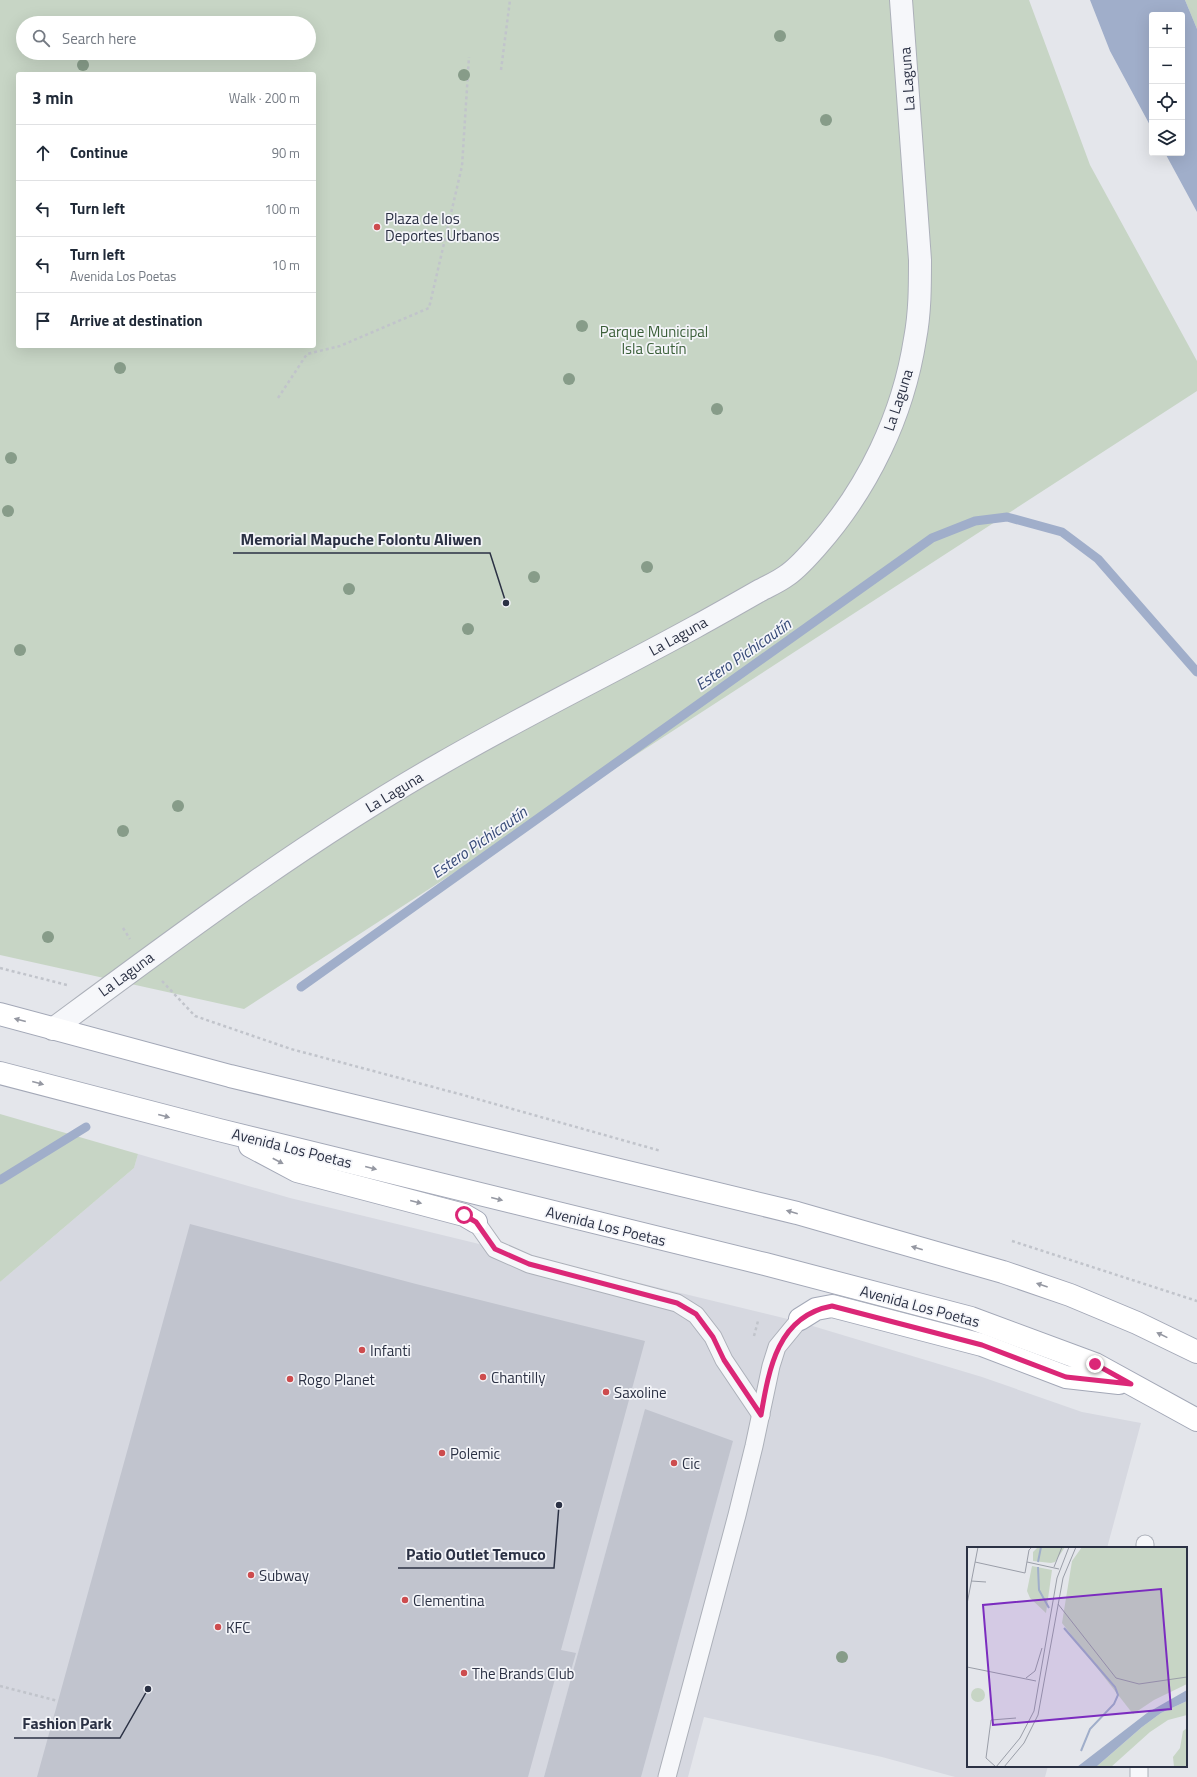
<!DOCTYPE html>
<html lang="en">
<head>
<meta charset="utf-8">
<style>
	:root { --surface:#fff; --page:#f2f2f3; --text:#1f2937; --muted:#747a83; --line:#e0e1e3 }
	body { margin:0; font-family:"Titillium Web",sans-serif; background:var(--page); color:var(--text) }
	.controls { position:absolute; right:12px; top:12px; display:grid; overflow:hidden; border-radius:4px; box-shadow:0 4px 16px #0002 }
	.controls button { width:36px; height:36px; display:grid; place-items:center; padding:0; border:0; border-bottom:1px solid var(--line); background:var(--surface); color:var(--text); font:20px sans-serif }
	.stop { position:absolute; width:12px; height:12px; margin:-9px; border:3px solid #db2777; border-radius:50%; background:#fff }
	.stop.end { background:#db2777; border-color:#fff; box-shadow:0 1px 4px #0008 }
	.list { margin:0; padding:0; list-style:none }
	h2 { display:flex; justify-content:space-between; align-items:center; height:52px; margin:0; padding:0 16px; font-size:17px }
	h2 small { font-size:13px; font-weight:400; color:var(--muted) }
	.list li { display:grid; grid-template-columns:26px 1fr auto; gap:12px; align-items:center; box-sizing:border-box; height:56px; padding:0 16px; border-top:1px solid var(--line) }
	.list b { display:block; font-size:15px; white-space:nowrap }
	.list p { margin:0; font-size:13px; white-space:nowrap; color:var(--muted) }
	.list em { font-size:13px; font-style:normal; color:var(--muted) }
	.icon { flex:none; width:22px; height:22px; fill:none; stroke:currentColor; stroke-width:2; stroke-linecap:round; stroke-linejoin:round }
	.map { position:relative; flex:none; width:1197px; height:1777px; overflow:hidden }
	.search { position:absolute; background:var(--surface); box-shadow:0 4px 16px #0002; left:16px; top:16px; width:300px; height:44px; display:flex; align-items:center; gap:10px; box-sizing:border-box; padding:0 14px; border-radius:22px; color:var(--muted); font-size:15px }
	.panel { position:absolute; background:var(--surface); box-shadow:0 4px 16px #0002; left:16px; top:72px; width:300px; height:276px; border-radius:4px }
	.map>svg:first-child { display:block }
</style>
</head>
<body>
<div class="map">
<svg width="1197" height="1777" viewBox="0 0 1197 1777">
	<rect width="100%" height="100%" fill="#e4e6eb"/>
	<path fill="#d6d8e0" d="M 138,1154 L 290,1198 L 796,1321 L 982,1377 L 1082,1412 L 1141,1423 L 1107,1548 L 968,1548 L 968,1766 L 1048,1766 L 1045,1777 L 955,1777 L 882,1757 L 704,1717 L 688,1777 L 0,1777 L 0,1282 L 134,1168 Z"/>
	<g fill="#c7d5c5" fill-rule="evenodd">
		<path d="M 0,0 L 1029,0 L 1090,165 L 1197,361 L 1197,391 L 244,1009 L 0,955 ZM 23,23 L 309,23 L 309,53 L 23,53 ZM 18,74 L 314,74 L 314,346 L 18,346 Z"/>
		<path d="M 1185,0 L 1197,0 L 1197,29 Z"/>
		<path d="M 0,1114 L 138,1154 L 134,1168 L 0,1282 Z"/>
	</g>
	<path fill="#a0aeca" d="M 1090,0 L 1185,0 L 1197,29 L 1197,212 L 1165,153 L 1182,153 L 1182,15 L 1152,15 L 1152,129 L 1110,51 Z"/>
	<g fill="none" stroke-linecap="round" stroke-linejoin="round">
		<g stroke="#a0aeca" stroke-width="9">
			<path d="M 301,987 L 932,538 L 975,521 L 1007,517 L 1062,532 L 1098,559 L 1197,672"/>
			<path d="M 0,1180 L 86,1127"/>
		</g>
	</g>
	<g fill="#c1c4ce">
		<path d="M 190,1224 L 416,1284 L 645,1341 L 561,1650 L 576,1653 L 568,1681 L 555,1679 L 528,1777 L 37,1777 Z"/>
		<path d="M 645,1409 L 733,1441 L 641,1777 L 544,1777 Z"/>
	</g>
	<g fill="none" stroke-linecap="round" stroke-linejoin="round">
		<g stroke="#acb0b9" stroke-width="19">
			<g id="lane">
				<path d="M 476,1222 L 495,1249 L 529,1264 L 677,1303 L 696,1315 L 713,1337 L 724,1360 L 761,1415"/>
				<path d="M 1145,1548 L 1145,1544"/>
				<path d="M 667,1777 L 737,1515 L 754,1446 L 771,1366 L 777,1347 L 800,1319"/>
				<path d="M 1139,1777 L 1139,1766"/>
			</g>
		</g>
		<g stroke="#acb0b9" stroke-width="24">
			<path id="street" d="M 53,1029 C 180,935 305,841 442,763 C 525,715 611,673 695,627 C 717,615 738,603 759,591 C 768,586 778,582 786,576 C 797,569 808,556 817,546 C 868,488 903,416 915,339 C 920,313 920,286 920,260 L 901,0"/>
		</g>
		<g stroke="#a3a8b7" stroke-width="24">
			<g id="primary">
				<path d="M 0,1014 L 230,1076 L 797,1213 L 1003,1272 L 1070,1295 L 1137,1323 L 1197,1352"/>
				<path d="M 0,1073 L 219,1130 L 765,1264 L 971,1318 L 1095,1364 L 1197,1420"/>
				<path d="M 250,1146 L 297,1171 L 464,1215 L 476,1222"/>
				<path d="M 800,1319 L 816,1309 L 832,1306 L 982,1345 L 1066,1377 L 1119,1383"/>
			</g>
		</g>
		<g stroke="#c1c4cb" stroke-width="2.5" stroke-dasharray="3 3" stroke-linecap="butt">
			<path d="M 501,70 L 510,0"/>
			<path d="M 278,398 L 307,354 L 340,346 L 429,308 L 462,166 L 469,57"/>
			<path d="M 123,928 L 130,939"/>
			<path d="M 0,968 L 67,985"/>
			<path d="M 162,981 L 195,1016 L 291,1049 L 463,1095 L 661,1151"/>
			<path d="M 1012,1241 L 1197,1301"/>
			<path d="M 754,1336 L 758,1321"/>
			<path d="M 0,1686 L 58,1701"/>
		</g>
		<use href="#lane" stroke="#f6f7fa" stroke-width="17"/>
		<use href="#street" stroke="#f6f7fa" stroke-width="22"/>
		<use href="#primary" stroke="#fff" stroke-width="22"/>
	</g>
	<g fill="#879c89">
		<circle cx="780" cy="36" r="6"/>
		<circle cx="83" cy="65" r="6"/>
		<circle cx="464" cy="75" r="6"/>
		<circle cx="826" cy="120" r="6"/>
		<circle cx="582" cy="326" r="6"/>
		<circle cx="120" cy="368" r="6"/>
		<circle cx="569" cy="379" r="6"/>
		<circle cx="717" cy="409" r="6"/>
		<circle cx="11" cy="458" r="6"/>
		<circle cx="8" cy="511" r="6"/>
		<circle cx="647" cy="567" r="6"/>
		<circle cx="534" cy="577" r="6"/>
		<circle cx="349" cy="589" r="6"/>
		<circle cx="468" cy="629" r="6"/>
		<circle cx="20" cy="650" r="6"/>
		<circle cx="178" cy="806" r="6"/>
		<circle cx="123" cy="831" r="6"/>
		<circle cx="48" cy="937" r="6"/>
		<circle cx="842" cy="1657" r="6"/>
	</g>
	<defs><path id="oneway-solid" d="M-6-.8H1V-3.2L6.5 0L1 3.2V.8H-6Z"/></defs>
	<g fill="#9598a2">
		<use href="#oneway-solid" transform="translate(20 1020) rotate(-165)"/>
		<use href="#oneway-solid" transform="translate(38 1083) rotate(15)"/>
		<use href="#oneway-solid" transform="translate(164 1116) rotate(15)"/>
		<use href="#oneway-solid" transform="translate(278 1161) rotate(28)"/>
		<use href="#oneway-solid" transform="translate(371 1168) rotate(14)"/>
		<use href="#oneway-solid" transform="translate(497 1199) rotate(14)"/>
		<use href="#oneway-solid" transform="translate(416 1202) rotate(14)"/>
		<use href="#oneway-solid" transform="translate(792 1212) rotate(-164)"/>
		<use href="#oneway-solid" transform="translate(917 1248) rotate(-164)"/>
		<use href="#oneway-solid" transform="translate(1042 1285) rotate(-161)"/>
		<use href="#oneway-solid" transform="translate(1162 1335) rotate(-154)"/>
	</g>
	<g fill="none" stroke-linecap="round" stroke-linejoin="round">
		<path stroke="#db2777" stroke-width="5" d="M 464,1215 L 476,1222 L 495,1249 L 529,1264 L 677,1303 L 696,1314 L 713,1337 L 724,1360 L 761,1415 C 769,1368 778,1316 832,1306 L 982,1345 L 1066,1377 L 1131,1384 L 1095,1364"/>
	</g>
	<g fill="#cd4c4e" stroke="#f4f5f9" stroke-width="1.5">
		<circle cx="377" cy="227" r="4"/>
		<circle cx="362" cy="1350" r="4"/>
		<circle cx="483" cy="1377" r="4"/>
		<circle cx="290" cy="1379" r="4"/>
		<circle cx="606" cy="1392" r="4"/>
		<circle cx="442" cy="1453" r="4"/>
		<circle cx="674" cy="1463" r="4"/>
		<circle cx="251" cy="1575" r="4"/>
		<circle cx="405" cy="1600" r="4"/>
		<circle cx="218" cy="1627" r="4"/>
		<circle cx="464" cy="1673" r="4"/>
	</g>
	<g text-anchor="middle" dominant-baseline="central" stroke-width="3.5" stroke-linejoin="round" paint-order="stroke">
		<g font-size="15" fill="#2b3144" stroke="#f4f5f9">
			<text transform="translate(907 79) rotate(-94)">La Laguna</text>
			<text transform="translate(898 400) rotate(-72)">La Laguna</text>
			<text transform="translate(678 636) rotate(-29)">La Laguna</text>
			<text transform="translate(394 792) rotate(-31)">La Laguna</text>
			<text transform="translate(126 974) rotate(-36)">La Laguna</text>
			<text transform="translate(292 1148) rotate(14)">Avenida Los Poetas</text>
			<text transform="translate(606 1226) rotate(14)">Avenida Los Poetas</text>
			<text transform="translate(920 1306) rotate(15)">Avenida Los Poetas</text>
		</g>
		<g font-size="15" fill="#2b3144" stroke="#f4f5f9" text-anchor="start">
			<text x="385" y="218">Plaza de los<tspan x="385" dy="17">Deportes Urbanos</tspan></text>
			<text x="370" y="1350">Infanti</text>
			<text x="491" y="1377">Chantilly</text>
			<text x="298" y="1379">Rogo Planet</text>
			<text x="614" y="1392">Saxoline</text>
			<text x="450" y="1453">Polemic</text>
			<text x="682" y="1463">Cic</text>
			<text x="259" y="1575">Subway</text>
			<text x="413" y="1600">Clementina</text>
			<text x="226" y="1627">KFC</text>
			<text x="472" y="1673">The Brands Club</text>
		</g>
		<g font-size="15" fill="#3b5f39" stroke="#f4f5f9">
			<text x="654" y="331">Parque Municipal<tspan x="654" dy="17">Isla Cautín</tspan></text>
		</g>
		<g font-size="16" font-style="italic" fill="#364a77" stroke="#f4f5f9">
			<text transform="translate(743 654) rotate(-35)">Estero Pichicautín</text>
			<text transform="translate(479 842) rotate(-35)">Estero Pichicautín</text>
		</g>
	</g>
	<g transform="translate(967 1547)">
		<rect width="220" height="220" fill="#e4e6eb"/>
		<path d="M 71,0 L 98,0 L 88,15 L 84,16 L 66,14 L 66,5 ZM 115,0 L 220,0 L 220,137 L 187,153 L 166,167 L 95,76 L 105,14 ZM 65,19 L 85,23 L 79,66 L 63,51 L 60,44 ZM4 148a7 7 0 1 1 14 0a7 7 0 1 1-14 0ZM 220,154 L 220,168 L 201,173 L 183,185 L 144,220 L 129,220 L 175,180 L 194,166 ZM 220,181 L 220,220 L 207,220 L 206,210 L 213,201 L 216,184 Z" fill="#c7d5c5"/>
		<path d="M 220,143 L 220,154 L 194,166 L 175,180 L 129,220 L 110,220 L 180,166 Z" fill="#a0aeca"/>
		<path fill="none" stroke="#a0aeca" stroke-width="2" d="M 71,15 L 74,0M 71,20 L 72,43 L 82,61M 97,81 L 148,140 L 151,148 L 147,157 L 123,182 L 114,204"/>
		<path fill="none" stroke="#9a9ea8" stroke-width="1" d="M 8,15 L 58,26 L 62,3 L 65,0M 60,15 L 92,22M 87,20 L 95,0M 4,34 L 19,35M 0,57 L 11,0M 91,57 L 149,131 L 172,137 L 220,130M 0,120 L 69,134M 59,131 L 68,124 L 75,101M 29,220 L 19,211 L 24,173 L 49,171M 29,220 L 53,191 L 67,164 L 90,31 L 102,0M 37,220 L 57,196 L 71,168 L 96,31 L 109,0"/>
		<path fill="#7b2cbf" fill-opacity="0.15" stroke="#7b2cbf" stroke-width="2" d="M 194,42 L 204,162 L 26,178 L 16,58 Z"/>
		<rect width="220" height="220" fill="none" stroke="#2b3144" stroke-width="2"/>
	</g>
	<path fill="none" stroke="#2b3144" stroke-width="1.5" d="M506 603L490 553H233M559 1505L554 1568H398M148 1689L120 1738H14"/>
	<g fill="#2b3144" stroke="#f4f5f9" stroke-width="1.5">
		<circle cx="506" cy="603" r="4"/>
		<circle cx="559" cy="1505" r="4"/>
		<circle cx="148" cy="1689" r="4"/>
	</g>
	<g font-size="16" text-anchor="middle" font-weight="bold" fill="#2b3144" stroke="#f4f5f9" stroke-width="3.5" stroke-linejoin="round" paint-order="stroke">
		<text x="361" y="545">Memorial Mapuche Folontu Aliwen</text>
		<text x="476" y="1560">Patio Outlet Temuco</text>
		<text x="67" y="1729">Fashion Park</text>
	</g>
</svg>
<div class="controls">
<button>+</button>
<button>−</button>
<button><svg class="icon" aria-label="locate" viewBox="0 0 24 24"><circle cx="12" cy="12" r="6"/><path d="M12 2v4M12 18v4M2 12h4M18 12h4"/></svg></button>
<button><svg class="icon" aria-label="layers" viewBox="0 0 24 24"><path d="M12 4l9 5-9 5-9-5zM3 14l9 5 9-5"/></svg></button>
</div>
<div class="stop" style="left:464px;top:1215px"></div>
<div class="stop end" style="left:1095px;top:1364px"></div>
<div class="search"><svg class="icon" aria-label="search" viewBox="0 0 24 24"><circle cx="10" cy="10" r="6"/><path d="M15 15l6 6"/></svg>Search here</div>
<section class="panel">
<h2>3 min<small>Walk · 200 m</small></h2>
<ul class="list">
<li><svg class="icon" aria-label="ahead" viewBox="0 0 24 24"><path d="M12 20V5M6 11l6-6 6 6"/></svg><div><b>Continue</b></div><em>90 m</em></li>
<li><svg class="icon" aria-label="left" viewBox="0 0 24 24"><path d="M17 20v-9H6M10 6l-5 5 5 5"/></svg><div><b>Turn left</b></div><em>100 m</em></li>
<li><svg class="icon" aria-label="left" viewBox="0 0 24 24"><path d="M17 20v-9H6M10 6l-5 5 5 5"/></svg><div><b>Turn left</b><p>Avenida Los Poetas</p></div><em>10 m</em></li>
<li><svg class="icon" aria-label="arrive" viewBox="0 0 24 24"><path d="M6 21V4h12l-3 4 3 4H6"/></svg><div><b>Arrive at destination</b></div></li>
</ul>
</section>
</div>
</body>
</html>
